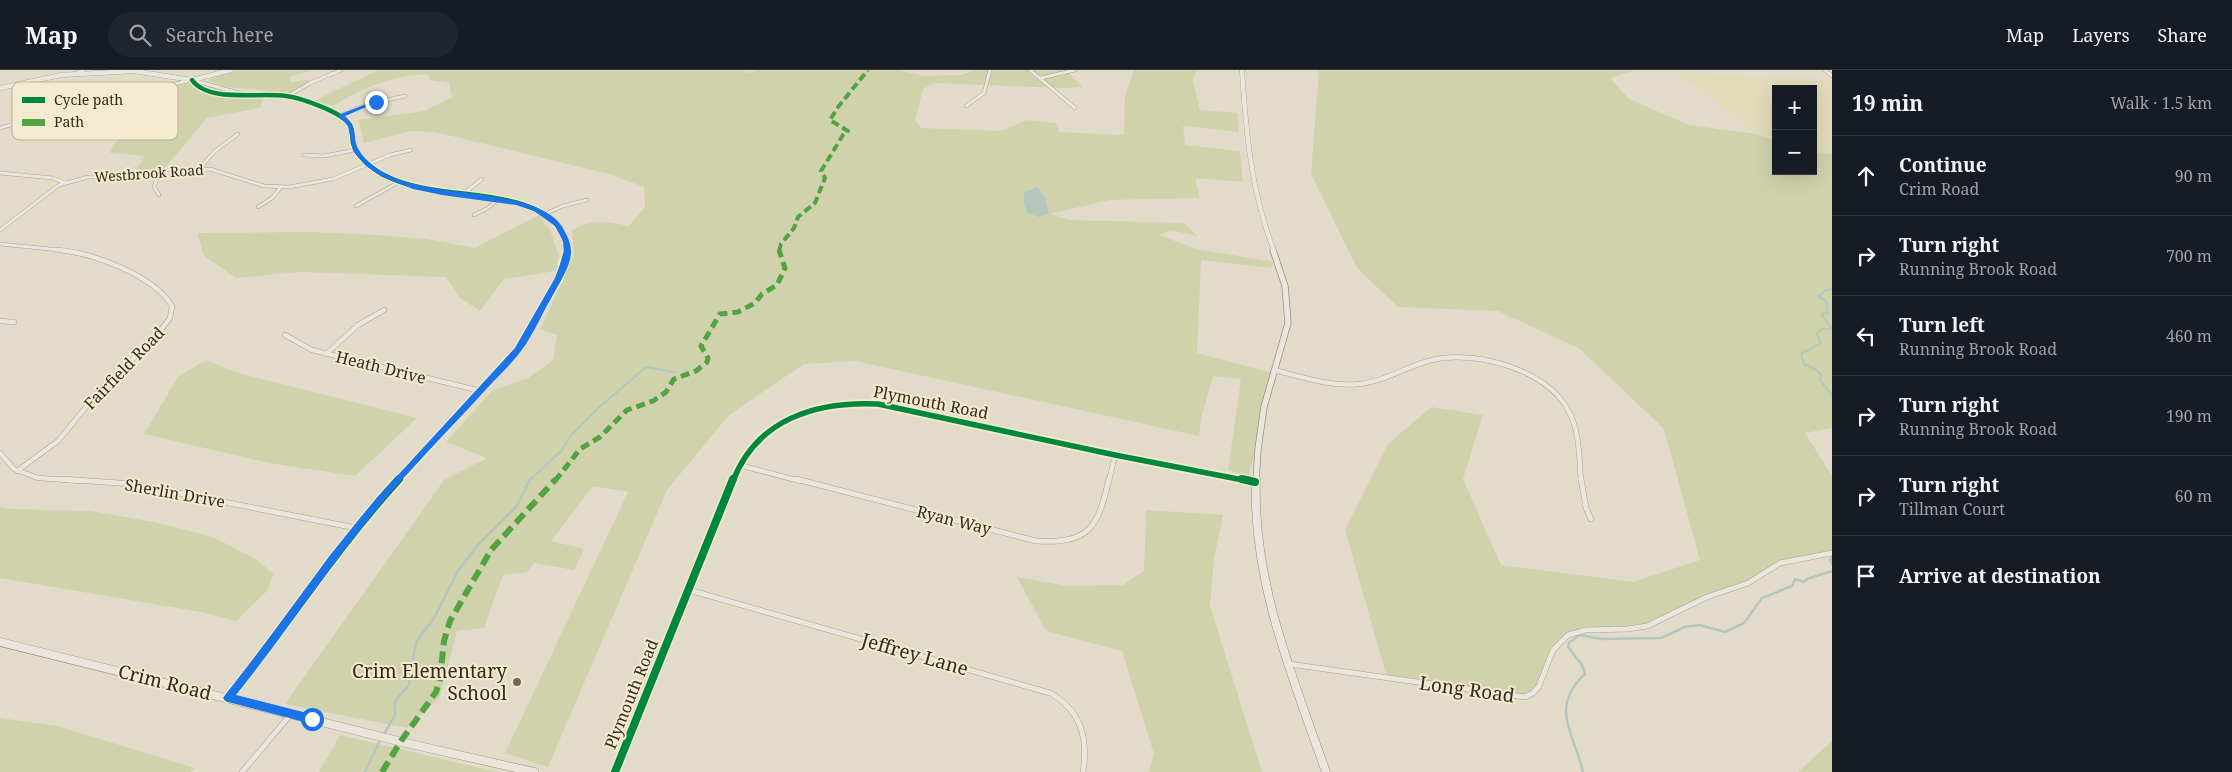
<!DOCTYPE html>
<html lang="en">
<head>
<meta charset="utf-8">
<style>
	:root { --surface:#171b24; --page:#20242c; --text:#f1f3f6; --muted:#9ea1a6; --line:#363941 }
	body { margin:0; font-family:"Noto Serif",serif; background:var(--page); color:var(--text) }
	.controls { position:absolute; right:15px; top:15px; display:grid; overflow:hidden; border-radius:0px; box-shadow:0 5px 20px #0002 }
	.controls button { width:45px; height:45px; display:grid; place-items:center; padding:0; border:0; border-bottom:1px solid var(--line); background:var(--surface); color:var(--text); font:25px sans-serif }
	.stop { position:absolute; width:15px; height:15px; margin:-11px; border:4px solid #1a73e8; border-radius:50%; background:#fff }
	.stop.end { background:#1a73e8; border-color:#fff; box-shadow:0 1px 5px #0008 }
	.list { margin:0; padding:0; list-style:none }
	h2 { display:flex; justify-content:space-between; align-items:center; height:65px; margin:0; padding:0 20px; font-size:21px }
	h2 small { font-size:16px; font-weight:400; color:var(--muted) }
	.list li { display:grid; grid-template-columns:32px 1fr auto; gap:15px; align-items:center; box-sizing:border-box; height:80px; padding:0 20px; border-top:1px solid var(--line) }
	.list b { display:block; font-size:19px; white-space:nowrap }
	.list p { margin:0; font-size:16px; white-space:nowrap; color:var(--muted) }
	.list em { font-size:16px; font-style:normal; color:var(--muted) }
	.icon { flex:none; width:28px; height:28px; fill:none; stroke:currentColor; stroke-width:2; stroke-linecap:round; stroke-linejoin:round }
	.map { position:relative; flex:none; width:1832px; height:702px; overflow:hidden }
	header { display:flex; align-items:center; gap:30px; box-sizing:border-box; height:70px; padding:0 25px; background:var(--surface); border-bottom:1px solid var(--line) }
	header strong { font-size:24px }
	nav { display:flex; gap:28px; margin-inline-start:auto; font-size:18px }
	.search { width:350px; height:45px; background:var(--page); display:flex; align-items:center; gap:12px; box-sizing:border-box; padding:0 18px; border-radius:28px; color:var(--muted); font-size:19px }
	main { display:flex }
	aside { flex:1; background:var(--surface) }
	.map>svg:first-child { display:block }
</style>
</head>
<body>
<header>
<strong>Map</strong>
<div class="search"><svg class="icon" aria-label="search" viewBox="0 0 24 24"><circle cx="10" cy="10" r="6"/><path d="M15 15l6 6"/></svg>Search here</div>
<nav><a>Map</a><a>Layers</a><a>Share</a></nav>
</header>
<main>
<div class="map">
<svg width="1832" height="702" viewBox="0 0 1832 702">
	<rect width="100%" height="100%" fill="#e2dbca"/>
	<path fill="#e2dbba" d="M 1676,2 L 1832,11 L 1832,84 L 1813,82 L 1813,19 L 1776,19 L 1776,71 L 1757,64 Z"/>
	<g fill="#d0d2ac">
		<path d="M 238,0 L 311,0 L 290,7 L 290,12 L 307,10 L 310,12 L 289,23 L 228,17 L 207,11 L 218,5 Z"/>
		<path d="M 378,0 L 743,0 L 748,3 L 761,0 L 898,0 L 924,6 L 961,5 L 977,0 L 1065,0 L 1083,17 L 1063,18 L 934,13 L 923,19 L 915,50 L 921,58 L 1001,61 L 1027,50 L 1056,53 L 1059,62 L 1124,65 L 1125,25 L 1134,0 L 1196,0 L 1193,11 L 1200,40 L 1237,43 L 1239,62 L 1183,56 L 1185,75 L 1240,81 L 1243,112 L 1195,108 L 1200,128 L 1109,130 L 1050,144 L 1070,150 L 1184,153 L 1197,166 L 1170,160 L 1159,165 L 1196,179 L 1274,192 L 1271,198 L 1201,190 L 1197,283 L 1273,303 L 1249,406 L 1228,400 L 1241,309 L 1213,306 L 1201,349 L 1199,366 L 855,291 L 804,294 L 773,315 L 728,346 L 667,420 L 548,697 L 505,683 L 628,422 L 593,416 L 551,471 L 584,479 L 574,500 L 534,493 L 527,502 L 503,505 L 484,558 L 457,561 L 440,627 L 407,658 L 285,634 L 444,410 L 487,388 L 446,372 L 492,321 L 528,308 L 553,291 L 557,265 L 540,259 L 574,186 L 572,160 C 594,149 605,151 629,156 L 645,137 L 644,117 L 609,104 L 435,62 L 411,61 L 364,73 L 359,50 L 424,41 L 452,27 L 449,13 L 430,10 L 427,4 C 390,6 365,17 333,36 L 314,31 Z"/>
		<path d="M 1319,0 L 1635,0 L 1610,8 L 1629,29 L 1689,55 L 1757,64 L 1776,71 L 1776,101 L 1813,101 L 1813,82 L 1832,84 L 1832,358 L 1805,363 L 1832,406 L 1832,483 L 1788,491 L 1750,512 L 1701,529 L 1638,559 L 1580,561 L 1570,564 L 1558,571 L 1551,581 L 1543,609 L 1531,625 L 1387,608 L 1345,460 L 1388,374 L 1431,337 L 1483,345 L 1463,409 L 1501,495 L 1633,512 L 1700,490 L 1664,359 L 1580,279 L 1498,241 L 1398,237 L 1357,198 L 1311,104 Z"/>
		<path d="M 189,13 L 263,26 L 260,38 L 207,48 L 165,98 L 135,101 L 145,86 L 110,83 L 114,73 L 160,47 L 131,28 Z"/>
		<path d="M 539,145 L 550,160 L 559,185 L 556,201 L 504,209 L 480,241 L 460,228 L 446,207 L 300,202 L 236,208 L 204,186 L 197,163 L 311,162 L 377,165 L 427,169 L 475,178 Z"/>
		<path d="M 206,290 L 238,303 L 417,348 L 355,406 L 269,393 L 144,364 L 178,307 Z"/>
		<path d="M 0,437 L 11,439 L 91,441 L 154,452 L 213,467 L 254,488 L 274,504 L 266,522 L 236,551 L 201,542 L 0,508 Z"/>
		<path d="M 1146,440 L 1223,445 L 1214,489 L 1210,536 L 1262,702 L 1149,702 L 1154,684 L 1122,581 L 1046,561 L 1017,507 L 1068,516 L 1123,515 L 1144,501 Z"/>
		<path d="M 0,648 L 57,656 L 195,698 L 190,702 L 0,702 Z"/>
		<path d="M 340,665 L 497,702 L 319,702 Z"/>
		<path d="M 1832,671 L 1832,702 L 1798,702 Z"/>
	</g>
	<path fill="#b5c7bd" d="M 1038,117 L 1046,130 L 1049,144 L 1039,147 L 1027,143 L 1024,134 L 1024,122 Z"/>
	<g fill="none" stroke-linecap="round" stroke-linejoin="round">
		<g stroke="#b5c7bd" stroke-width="2">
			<path d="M 1832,219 L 1826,220 L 1818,227 L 1826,231 L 1828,243 L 1821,244 L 1832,259"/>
			<path d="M 1832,259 L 1822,259 L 1817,263 L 1821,273 L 1801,284 L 1804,294 L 1815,299 L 1821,305 L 1820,311 L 1832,325"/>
			<path d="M 529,411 L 562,380 L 571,365 L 595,341 L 646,297 L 675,302"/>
		</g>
		<g stroke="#b5c7bd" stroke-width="2.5">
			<path d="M 1832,487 L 1830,490 L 1832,494"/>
			<path d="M 384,664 L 395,645 L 395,631 L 409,615 L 416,572 L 434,548 L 458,501 L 477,476 L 517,436 L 530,409"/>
			<path d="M 365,702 L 380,670"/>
			<path d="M 1583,702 C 1574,663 1549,637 1585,604 L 1582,595 L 1568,577 L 1569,573 L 1579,565 L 1602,569 L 1661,568 L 1685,557 L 1700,555 L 1725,562 L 1744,553 L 1762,528 L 1792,516 L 1795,509 L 1804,512 L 1807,509 L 1832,501"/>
		</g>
		<g stroke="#a7a093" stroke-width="4">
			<g id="street-far2">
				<path d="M 1030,0 L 1075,38"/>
				<path d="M 1825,0 L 1832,6"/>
				<path d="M 74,4 L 84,0"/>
				<path d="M 1041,8 L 1075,0"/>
				<path d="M 194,11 L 197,17 L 219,24 L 285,25 L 325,37 L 339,44 L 348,52 L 358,85 L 378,103 L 412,116 L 502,130 L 525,136 L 544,145 L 559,158 L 568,178 L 567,181"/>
				<path d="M 288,26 L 310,13 L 341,0"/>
				<path d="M 98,33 L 103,52"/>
				<path d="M 966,36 L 984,23 L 990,0"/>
				<path d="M 341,45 L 368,34 L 405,26"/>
				<path d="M 114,51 L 119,54 L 105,59 L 103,52 Z"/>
				<path d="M 0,58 L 54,42 L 192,10 L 239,23"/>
				<path d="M 304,85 L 324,86 L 355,80"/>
				<path d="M 199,99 L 215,81 L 238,64"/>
				<path d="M 0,103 L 53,108 L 65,113"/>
				<path d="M 158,105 L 154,117 L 159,125"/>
				<path d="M 462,125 L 482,109"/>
				<path d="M 356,136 L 399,112"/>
				<path d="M 258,137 L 272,128 L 281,117"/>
				<path d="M 545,144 L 563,136 L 587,130"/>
				<path d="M 474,145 L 488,138 L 498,129"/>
				<path d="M 0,160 L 59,115 L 88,107 L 143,106 L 210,99 L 264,116 L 289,117 L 333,109 L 390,85 L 411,80"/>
				<path d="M 0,174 L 70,181"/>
			</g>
		</g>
		<g stroke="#a7a093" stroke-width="5.5">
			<g id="street-far1">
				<path d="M 0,251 L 14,252"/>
				<path d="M 285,265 L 312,280 L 481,321"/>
				<path d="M 326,284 L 358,255 L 384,240"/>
				<path d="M 1274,300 C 1302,307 1331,317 1360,314 C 1387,311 1410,294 1436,289 C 1478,281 1547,300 1568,340 C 1580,361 1579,387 1581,411"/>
				<path d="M 0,383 L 14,399 L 38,408 L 81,411"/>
				<path d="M 739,395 L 800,411"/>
				<path d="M 17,401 L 58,371 L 101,319 L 154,269 L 170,248 L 172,236 C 153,205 93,183 58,180"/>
				<path d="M 397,411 L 518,279 L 559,208 L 567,180"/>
				<path d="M 733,411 C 757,349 816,331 878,334 L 1115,385 L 1248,411"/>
				<path d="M 1109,411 L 1115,385"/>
			</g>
		</g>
		<g stroke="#a7a093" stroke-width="6">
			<g id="street">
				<path d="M 61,409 L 133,414 L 356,458"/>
				<path d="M 796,409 L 1036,471 C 1089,474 1098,458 1109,409"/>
				<path d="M 1242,409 L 1255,412"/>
				<path d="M 1581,409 L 1586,438 L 1591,449"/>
				<path d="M 689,520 L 1050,623 C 1082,641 1088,669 1083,702"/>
				<path d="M 1289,594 L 1525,627 L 1533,623 L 1539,616 L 1553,580 L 1568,565 L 1586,560 L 1627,559 L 1647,556 L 1707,527 L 1748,513 L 1780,493 L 1832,483"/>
				<path d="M 228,628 C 286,556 336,478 399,409"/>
				<path d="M 242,702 L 291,644"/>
				<path d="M 615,702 L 733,409"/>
			</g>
		</g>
		<g stroke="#968f84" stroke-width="5">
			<g id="secondary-far2">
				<path d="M 1242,0 C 1246,62 1251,122 1274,181"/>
				<path d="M 0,18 L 61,5 L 134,1 L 192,10 L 231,0"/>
			</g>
		</g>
		<g stroke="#968f84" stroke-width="7">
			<path id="secondary-far1" d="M 1256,411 L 1258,379 L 1264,337 L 1288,253 L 1285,216 L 1273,180"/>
		</g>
		<g stroke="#968f84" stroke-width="9">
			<g id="secondary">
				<path d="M 1256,409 C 1252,511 1293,608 1326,702"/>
				<path d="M 0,572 L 406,673 L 534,702"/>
			</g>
		</g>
		<use href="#street-far2" stroke="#eae6db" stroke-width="3"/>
		<use href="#street-far1" stroke="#eae6db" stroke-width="4.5"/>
		<use href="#street" stroke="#eae6db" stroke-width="5"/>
		<use href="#secondary-far2" stroke="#eae6db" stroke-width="4.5"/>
		<use href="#secondary-far1" stroke="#eae6db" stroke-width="5.5"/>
		<use href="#secondary" stroke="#eae6db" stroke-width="8"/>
		<path stroke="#53a341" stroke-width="4" stroke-dasharray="8 4" stroke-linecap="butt" d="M 779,181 L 781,174 L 794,158 L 798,147 L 815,133 L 825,108 L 821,101 L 843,65 L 848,61 L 830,50 L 838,37 L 868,0"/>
		<path stroke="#53a341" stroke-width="5" stroke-dasharray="9 5" stroke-linecap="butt" d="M 555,411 L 580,379 L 600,367 L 627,340 L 653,331 L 666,322 L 674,309 L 696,301 L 707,292 L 708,288 L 701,276 L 720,244 L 738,242 L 755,233 L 762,224 L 777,215 L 785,198 L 779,180"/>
		<path stroke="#53a341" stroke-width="6" stroke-dasharray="12 6" stroke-linecap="butt" d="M 382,702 L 401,671 L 436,622 L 440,609 L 444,571 L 450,551 L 491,480 L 556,409"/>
		<g stroke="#f4eacf" stroke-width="7">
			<path id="cycleway-far2" d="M 192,10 C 208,33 259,22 286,26 C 301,28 342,42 350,55 C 353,60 352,68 353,73 C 356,86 372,99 384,105 C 434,132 519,115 556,154 C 562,160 565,171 568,178 L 567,181"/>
		</g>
		<g stroke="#f4eacf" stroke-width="9">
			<g id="cycleway-far1">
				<path d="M 397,411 L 518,279 L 559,208 L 567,180"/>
				<path d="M 733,411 C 757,349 816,331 878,334 L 1115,385 L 1248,411"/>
			</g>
		</g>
		<g stroke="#f4eacf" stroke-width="11">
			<g id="cycleway">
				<path d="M 1242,409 L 1255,412"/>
				<path d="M 228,628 C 286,556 336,478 399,409"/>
				<path d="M 615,702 L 733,409"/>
			</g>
		</g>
		<use href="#cycleway-far2" stroke="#00873e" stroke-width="4.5"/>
		<use href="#cycleway-far1" stroke="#00873e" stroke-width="5.5"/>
		<use href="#cycleway" stroke="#00873e" stroke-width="8"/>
	</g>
	<path fill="#1a73e8" d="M 374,31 L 378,32 L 345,46 C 360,62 351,66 359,80 C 364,90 375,97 384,103 C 430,130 532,116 561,155 C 566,163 571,172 571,182 C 571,196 559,213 553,225 C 542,243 534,264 521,281 C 510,296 494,310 481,325 C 448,361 412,397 380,435 C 329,496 286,563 236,625 L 315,645 L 315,652 L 312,654 L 228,632 L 223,628 L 267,571 L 331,484 L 375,430 L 515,278 L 555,208 L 564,184 L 563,171 L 555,156 L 534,141 L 516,135 L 442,125 L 413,119 L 382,107 L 366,96 L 353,81 L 348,56 L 338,45 Z"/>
	<circle fill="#716759" stroke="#f4eacf" stroke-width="2" cx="517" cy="612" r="5"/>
	<g text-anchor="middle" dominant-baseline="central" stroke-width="4" stroke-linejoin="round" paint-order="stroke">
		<g font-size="14" fill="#34291c" stroke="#f4eacf">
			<text transform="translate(149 103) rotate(-4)">Westbrook Road</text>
		</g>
		<g font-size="16" fill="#34291c" stroke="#f4eacf">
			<text transform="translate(381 297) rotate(14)">Heath Drive</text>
			<text transform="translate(124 298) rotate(-46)">Fairfield Road</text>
			<text transform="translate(931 332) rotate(11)">Plymouth Road</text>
			<text transform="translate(175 423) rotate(10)">Sherlin Drive</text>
			<text transform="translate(954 450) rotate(14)">Ryan Way</text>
			<text transform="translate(631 624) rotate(-68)">Plymouth Road</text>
		</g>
		<g font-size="19" fill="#34291c" stroke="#f4eacf">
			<text transform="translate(915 584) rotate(16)">Jeffrey Lane</text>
			<text transform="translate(165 612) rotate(14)">Crim Road</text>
			<text transform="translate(1467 619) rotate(8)">Long Road</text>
		</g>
		<g font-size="19" fill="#34291c" stroke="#f4eacf" text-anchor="end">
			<text x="507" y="601">Crim Elementary<tspan x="507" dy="22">School</tspan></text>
		</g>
	</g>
	<rect x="12" y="12" width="166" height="58" rx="8" fill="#f4eacf" stroke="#bab099" stroke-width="1"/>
	<rect x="22" y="27" width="23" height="6" fill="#00873e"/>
	<rect x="22" y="49" width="23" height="7" fill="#53a341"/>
	<g font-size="14" fill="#34291c">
		<text x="54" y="35">Cycle path</text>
		<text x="54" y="57">Path</text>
	</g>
</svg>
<div class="controls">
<button>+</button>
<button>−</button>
</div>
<div class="stop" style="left:312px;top:649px"></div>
<div class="stop end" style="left:376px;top:32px"></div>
</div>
<aside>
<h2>19 min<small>Walk · 1.5 km</small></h2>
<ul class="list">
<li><svg class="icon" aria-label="ahead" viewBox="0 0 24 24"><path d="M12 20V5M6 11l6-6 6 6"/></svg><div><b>Continue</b><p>Crim Road</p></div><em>90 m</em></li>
<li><svg class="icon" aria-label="right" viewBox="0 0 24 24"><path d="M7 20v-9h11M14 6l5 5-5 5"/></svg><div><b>Turn right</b><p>Running Brook Road</p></div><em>700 m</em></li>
<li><svg class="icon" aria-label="left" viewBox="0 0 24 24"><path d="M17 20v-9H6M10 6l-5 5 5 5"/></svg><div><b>Turn left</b><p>Running Brook Road</p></div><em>460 m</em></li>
<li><svg class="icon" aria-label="right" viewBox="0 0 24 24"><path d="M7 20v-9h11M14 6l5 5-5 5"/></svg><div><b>Turn right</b><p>Running Brook Road</p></div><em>190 m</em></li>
<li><svg class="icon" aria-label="right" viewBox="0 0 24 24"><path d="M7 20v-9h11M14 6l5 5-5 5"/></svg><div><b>Turn right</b><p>Tillman Court</p></div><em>60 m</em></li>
<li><svg class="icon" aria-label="arrive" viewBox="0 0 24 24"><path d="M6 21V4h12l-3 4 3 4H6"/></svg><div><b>Arrive at destination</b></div></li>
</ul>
</aside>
</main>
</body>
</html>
